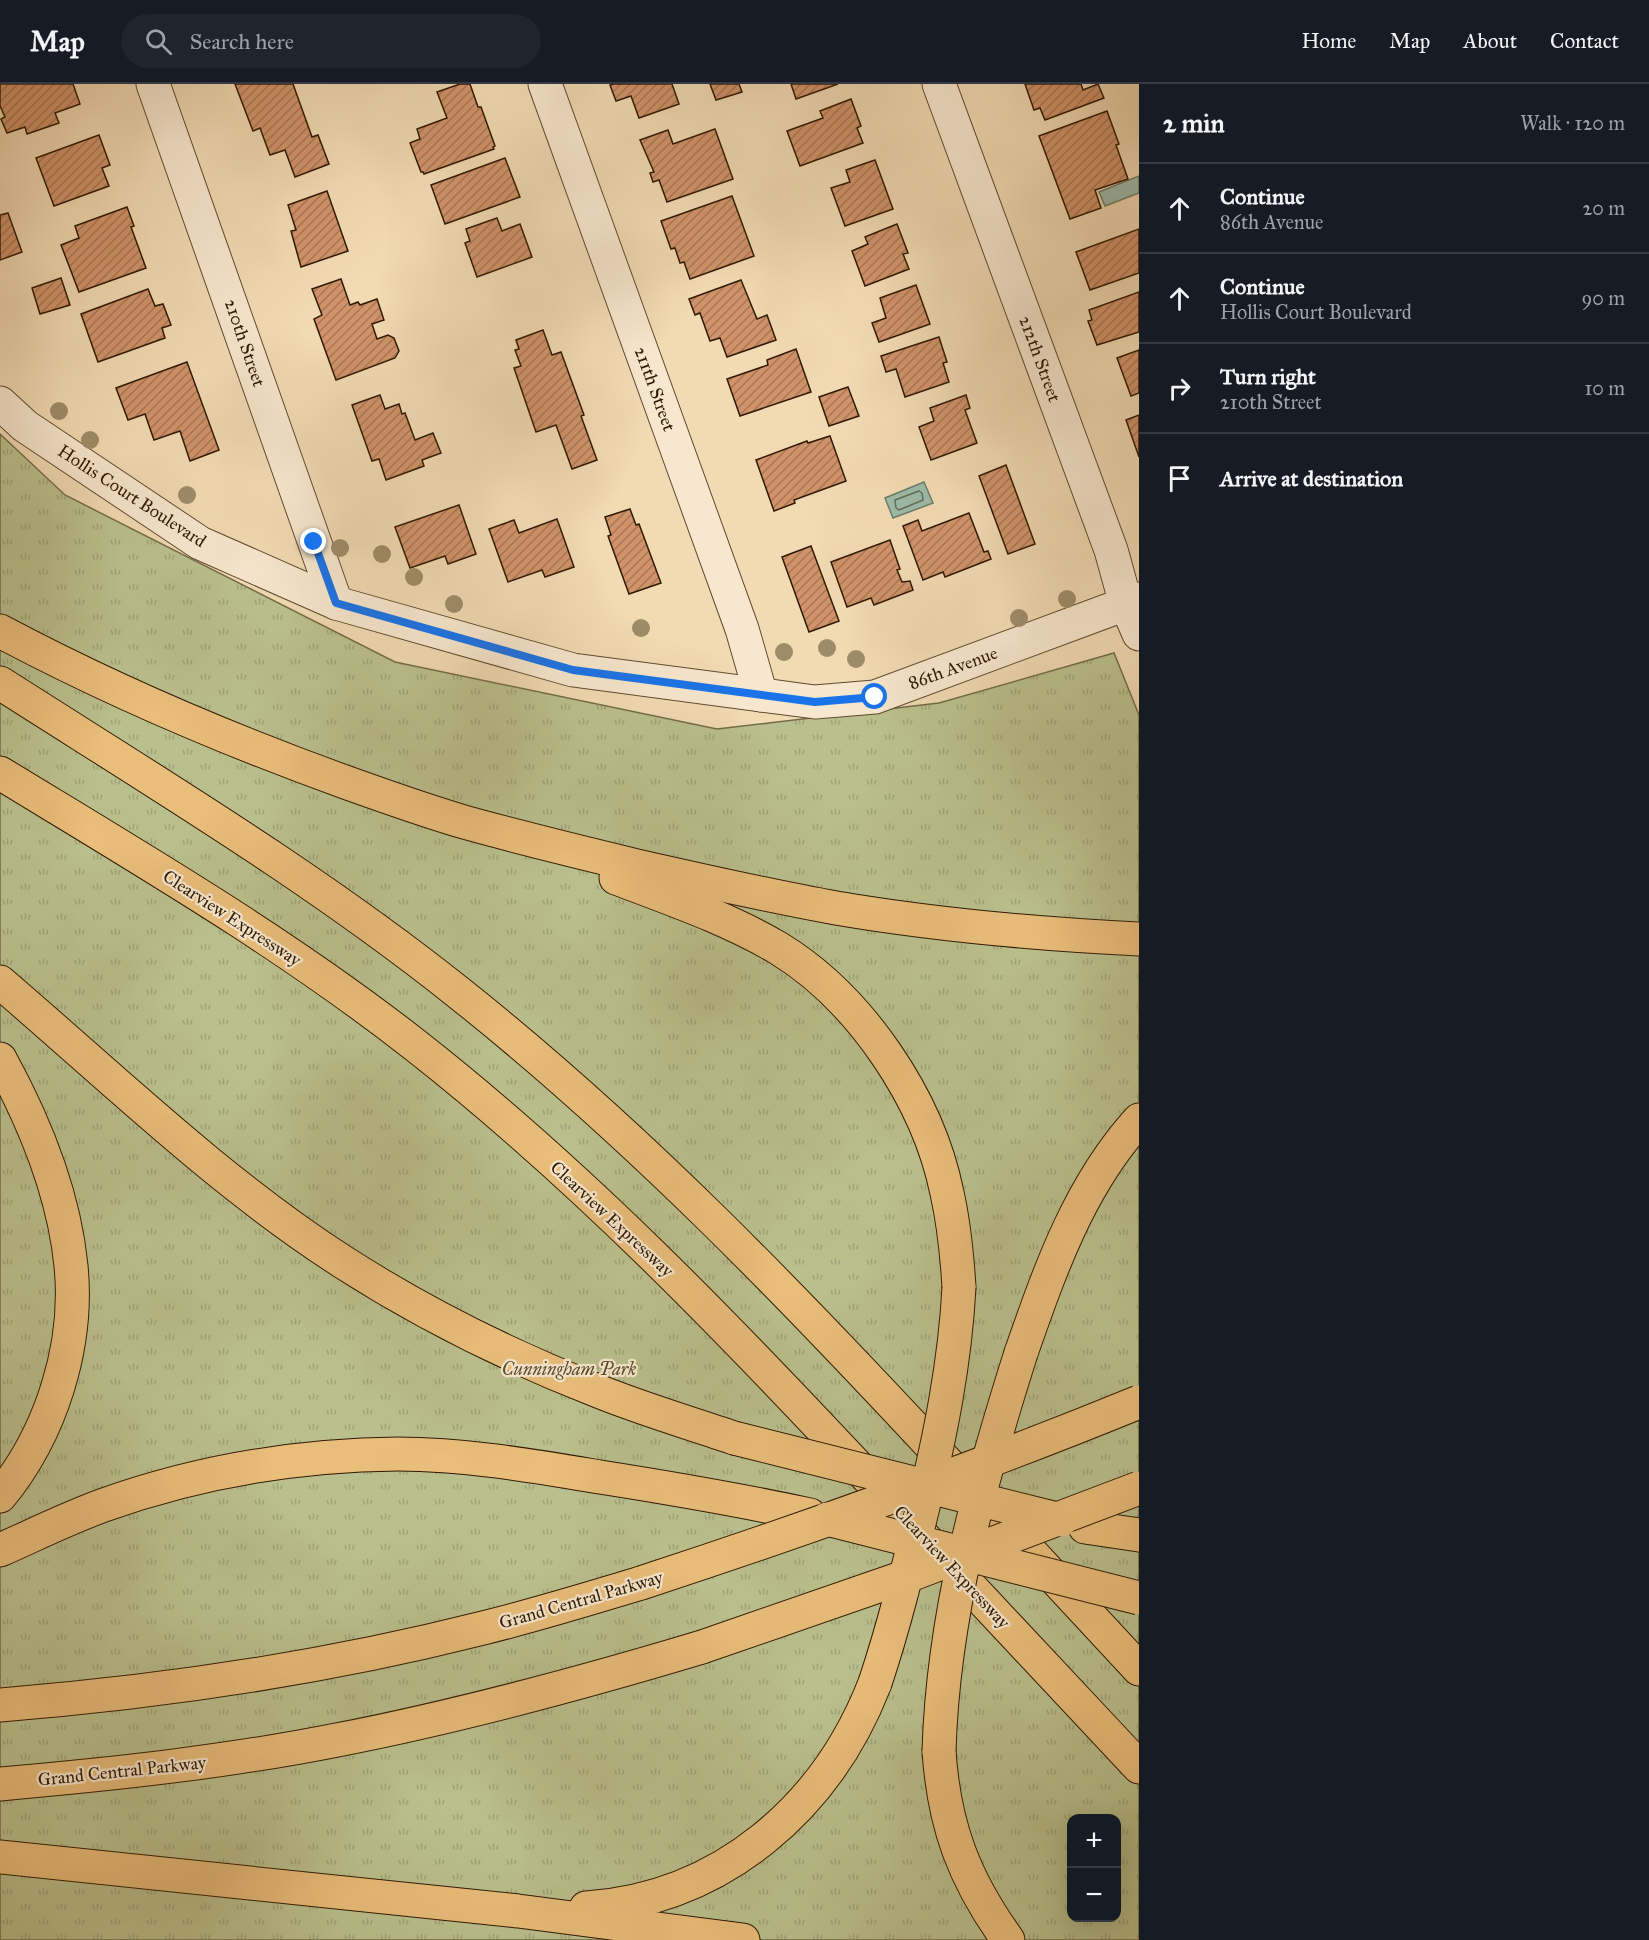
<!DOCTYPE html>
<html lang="en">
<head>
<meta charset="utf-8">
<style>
	:root { --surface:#171b24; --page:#20242c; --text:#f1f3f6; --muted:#9ea1a6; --line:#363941 }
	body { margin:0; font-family:"IM FELL Great Primer",serif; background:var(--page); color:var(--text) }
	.controls { position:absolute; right:18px; bottom:18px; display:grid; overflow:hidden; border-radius:12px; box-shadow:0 6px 24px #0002 }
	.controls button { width:54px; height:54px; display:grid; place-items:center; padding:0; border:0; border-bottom:2px solid var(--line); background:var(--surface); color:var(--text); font:30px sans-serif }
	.stop { position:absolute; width:18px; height:18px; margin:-14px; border:4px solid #1a73e8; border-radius:50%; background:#fff }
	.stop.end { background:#1a73e8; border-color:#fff; box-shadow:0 2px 6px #0008 }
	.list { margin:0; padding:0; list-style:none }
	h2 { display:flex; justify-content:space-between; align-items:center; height:78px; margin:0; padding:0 24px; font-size:26px }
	h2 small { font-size:20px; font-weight:400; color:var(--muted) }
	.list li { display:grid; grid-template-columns:39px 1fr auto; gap:18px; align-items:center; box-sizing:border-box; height:90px; padding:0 24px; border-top:2px solid var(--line) }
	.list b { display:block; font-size:22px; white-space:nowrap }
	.list p { margin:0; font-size:20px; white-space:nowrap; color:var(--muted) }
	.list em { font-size:20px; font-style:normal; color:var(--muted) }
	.icon { flex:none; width:33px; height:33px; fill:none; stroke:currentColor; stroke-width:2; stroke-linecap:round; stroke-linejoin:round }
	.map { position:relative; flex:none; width:1139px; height:1856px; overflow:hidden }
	header { display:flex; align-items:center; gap:36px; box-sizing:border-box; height:84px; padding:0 30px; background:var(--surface); border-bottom:2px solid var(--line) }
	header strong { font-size:28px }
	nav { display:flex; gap:33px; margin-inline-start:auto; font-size:21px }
	.search { width:420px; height:54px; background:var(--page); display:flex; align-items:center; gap:15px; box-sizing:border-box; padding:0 21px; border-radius:33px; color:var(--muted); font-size:22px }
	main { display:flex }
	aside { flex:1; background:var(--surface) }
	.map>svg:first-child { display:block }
</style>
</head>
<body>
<header>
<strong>Map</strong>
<div class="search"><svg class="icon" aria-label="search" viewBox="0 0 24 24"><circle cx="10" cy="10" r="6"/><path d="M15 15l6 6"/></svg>Search here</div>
<nav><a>Home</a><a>Map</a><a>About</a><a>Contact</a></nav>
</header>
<main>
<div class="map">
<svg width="1139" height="1856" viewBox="0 0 1139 1856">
	<defs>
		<pattern id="park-tufts" width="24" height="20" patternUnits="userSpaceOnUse" patternTransform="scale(1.5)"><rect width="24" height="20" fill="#bac08d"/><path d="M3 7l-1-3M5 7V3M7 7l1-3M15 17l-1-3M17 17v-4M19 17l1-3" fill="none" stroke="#a0a478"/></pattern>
		<pattern id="building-hatch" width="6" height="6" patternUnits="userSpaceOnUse" patternTransform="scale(1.5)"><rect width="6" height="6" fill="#d0936a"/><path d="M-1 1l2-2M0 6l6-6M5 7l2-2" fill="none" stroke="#a97755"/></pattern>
	</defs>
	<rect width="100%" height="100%" fill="#f2dab3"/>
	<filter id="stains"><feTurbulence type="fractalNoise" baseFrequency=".00333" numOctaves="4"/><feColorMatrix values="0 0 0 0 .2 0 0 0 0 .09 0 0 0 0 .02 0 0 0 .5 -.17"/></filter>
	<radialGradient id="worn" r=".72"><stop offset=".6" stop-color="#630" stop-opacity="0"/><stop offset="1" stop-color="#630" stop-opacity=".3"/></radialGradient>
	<path fill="url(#park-tufts)" stroke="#746d48" stroke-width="1.5" fill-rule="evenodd" d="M 0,350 L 65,411 L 395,578 L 717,645 L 939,619 L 1114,569 L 1139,631 L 1139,1856 L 0,1856 ZM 1072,1734 L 1116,1734 L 1116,1834 L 1072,1834 Z"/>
	<g fill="#9bbbaa" stroke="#707b67" stroke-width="1.5">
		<path d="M 1139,92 L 1139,109 L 1105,122 L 1099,108 Z"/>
		<path d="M 924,398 L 933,419 L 893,434 L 885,414 Z"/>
	</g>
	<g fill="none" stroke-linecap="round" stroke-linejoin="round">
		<path stroke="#656a56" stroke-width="1.5" d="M 919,407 L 922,409 L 923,416 L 899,426 L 896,424 L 895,416 Z"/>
	</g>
	<g fill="url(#building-hatch)" stroke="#2f1a02" stroke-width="1.5">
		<path d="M 0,0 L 73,0 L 80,20 L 55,29 L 59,39 L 27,50 L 25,43 L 7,49 L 1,35 L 5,33 L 0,22 Z"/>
		<path d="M 235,0 L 293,0 L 312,53 L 318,51 L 329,80 L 295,93 L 285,66 L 270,71 L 260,44 L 253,47 Z"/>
		<path d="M 460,0 L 470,0 L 478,23 L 481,23 L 495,62 L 493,63 L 494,65 L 424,90 L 423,88 L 421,88 L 410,59 L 420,55 L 417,45 L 447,34 L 437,8 Z"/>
		<path d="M 614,0 L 672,0 L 679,20 L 639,34 L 631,12 L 616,17 L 610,1 Z"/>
		<path d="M 710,0 L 739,0 L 742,8 L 716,16 Z"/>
		<path d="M 791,0 L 838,0 L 796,15 Z"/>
		<path d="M 1025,0 L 1081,0 L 1083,6 L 1098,0 L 1104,14 L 1045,36 L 1040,24 L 1034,26 Z"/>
		<path d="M 851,15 L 861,42 L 857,44 L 863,59 L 800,82 L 787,47 L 823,34 L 820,27 Z"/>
		<path d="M 1107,27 L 1119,60 L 1116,61 L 1128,95 L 1095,106 L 1101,124 L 1070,135 L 1039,52 Z"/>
		<path d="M 715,45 L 733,95 L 667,118 L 659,96 L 653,98 L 650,89 L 654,88 L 640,56 L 668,46 L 673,60 Z"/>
		<path d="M 99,51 L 110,81 L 102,84 L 109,102 L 54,122 L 36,74 Z"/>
		<path d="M 505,74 L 520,113 L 445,140 L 431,101 Z"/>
		<path d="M 875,76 L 893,125 L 845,142 L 831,104 L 850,98 L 846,86 Z"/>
		<path d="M 327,107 L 348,167 L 301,183 L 291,147 L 296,146 L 288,121 Z"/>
		<path d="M 732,112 L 754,172 L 690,195 L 684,178 L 680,179 L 675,164 L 671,165 L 661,137 Z"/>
		<path d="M 127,123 L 134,142 L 131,143 L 146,184 L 79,208 L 61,161 L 79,154 L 75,142 Z"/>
		<path d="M 8,129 L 22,168 L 0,176 L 0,131 Z"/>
		<path d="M 497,134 L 502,147 L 520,140 L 532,173 L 477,193 L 465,159 L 470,157 L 466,145 Z"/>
		<path d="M 897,140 L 908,169 L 903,170 L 909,185 L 865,202 L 852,167 L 868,160 L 865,153 Z"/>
		<path d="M 1139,145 L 1139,189 L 1090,206 L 1076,168 Z"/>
		<path d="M 61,194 L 70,221 L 40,230 L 32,204 Z"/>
		<path d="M 341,195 L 350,221 L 358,218 L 360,221 L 377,215 L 384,236 L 372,240 L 377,255 L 388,251 L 394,254 L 399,267 L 395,274 L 336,296 L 314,235 L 322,231 L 312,205 Z"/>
		<path d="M 741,196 L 757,235 L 767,231 L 776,256 L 727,273 L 720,254 L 710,257 L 700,229 L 695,231 L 689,215 Z"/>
		<path d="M 916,201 L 930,240 L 879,258 L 872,239 L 886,234 L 880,214 Z"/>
		<path d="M 148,205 L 155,222 L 163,220 L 171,241 L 162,244 L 165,254 L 98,278 L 81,230 Z"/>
		<path d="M 1139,208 L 1139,248 L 1097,261 L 1088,237 L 1092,236 L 1089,226 Z"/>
		<path d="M 543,246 L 552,271 L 561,268 L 584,331 L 581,332 L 597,376 L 572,385 L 556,341 L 536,348 L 514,284 L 521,282 L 515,266 L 519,265 L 516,256 Z"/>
		<path d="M 939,253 L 947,278 L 943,279 L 949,298 L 905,313 L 896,285 L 886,288 L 881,272 Z"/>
		<path d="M 796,265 L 811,308 L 740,332 L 727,295 L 768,281 L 767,276 Z"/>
		<path d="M 1139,266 L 1139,309 L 1131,312 L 1117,274 Z"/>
		<path d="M 187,278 L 219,366 L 190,377 L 180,347 L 154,356 L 145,330 L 128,336 L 116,304 Z"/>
		<path d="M 848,303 L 859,332 L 829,342 L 819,313 Z"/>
		<path d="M 380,311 L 385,325 L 399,320 L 402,330 L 405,329 L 415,356 L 433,349 L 441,369 L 422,376 L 424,382 L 386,396 L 379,375 L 372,377 L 352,321 Z"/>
		<path d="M 966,311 L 970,324 L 965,326 L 977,359 L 931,376 L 919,343 L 934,337 L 930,324 Z"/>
		<path d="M 1139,331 L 1139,373 L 1126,336 Z"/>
		<path d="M 830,352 L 846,397 L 794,416 L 795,419 L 774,427 L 756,376 L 807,357 L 808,359 Z"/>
		<path d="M 1006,381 L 1035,460 L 1008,470 L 979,392 Z"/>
		<path d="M 459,421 L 476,470 L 448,480 L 445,472 L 410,484 L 395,443 Z"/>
		<path d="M 630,425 L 636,441 L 639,440 L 661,499 L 629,510 L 608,452 L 611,451 L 605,433 Z"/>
		<path d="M 969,429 L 984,468 L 988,467 L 991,475 L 945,493 L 943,488 L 923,496 L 903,442 L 918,436 L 922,447 Z"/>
		<path d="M 557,435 L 574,483 L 545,493 L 542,486 L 508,498 L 489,445 L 514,436 L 519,449 Z"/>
		<path d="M 890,456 L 900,485 L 897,486 L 902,498 L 910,497 L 913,506 L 874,521 L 871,514 L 847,523 L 831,478 Z"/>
		<path d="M 811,462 L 839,537 L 809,548 L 782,473 Z"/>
	</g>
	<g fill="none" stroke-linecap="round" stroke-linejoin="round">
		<g stroke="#604a2e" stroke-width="35">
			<g id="street">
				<path d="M 153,0 L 336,519"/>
				<path d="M 545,0 L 742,545 L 761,611"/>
				<path d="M 939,0 L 1111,466 L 1126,520 L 1139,550"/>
				<path d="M 0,319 L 25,342 L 200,459 L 336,519 L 573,586 L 815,618 L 875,613 L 1139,515"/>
			</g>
		</g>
		<g stroke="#2f1a02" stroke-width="35">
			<g id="highway">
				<path d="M 0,547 C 111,606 226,655 345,698 C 384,712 423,726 464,738 C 521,754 579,768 637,782 C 703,797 769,812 836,824 C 936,841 1038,850 1139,855"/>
				<path d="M 0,599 C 155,698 315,794 459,909 C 638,1051 797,1217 952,1384"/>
				<path d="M 0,689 C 141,775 285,859 415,961 C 581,1091 729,1245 873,1399 C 962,1494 1050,1588 1139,1683"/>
				<path d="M 616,794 C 671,815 727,834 778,864 C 860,914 928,1015 947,1109 C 954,1140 957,1171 959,1203"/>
				<path d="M 0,898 C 111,993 220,1099 343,1178 C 421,1228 507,1271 593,1305 C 639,1324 687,1338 734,1354"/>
				<path d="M 0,975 C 34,1037 64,1110 71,1182 C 79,1262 51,1350 0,1412"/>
				<path d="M 1021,1269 C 1050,1186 1079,1102 1139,1036"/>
				<path d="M 997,1432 L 1139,1585"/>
				<path d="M 1085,1443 L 1139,1451"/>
				<path d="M 0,1466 C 34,1451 68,1434 104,1421 C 197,1388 299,1371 398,1370 C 465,1370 534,1382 600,1393 C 670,1404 740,1416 810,1431"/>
				<path d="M 0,1621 C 163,1608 325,1584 483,1544 C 536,1531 588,1515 641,1499"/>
				<path d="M 939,1667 C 944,1742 964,1795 1008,1856"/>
				<path d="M 0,1700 C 113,1690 226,1678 337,1656 C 461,1632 582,1599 702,1563"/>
				<path d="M 0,1773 L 518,1827 L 743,1856"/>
				<path d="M 586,1824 C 722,1815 827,1723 875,1599"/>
			</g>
		</g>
		<use href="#street" stroke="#f7e7ce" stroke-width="33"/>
		<use href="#highway" stroke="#e9bd7a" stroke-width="33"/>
		<g stroke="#2f1a02" stroke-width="35" stroke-linecap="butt">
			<g id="highway-bridge">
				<path d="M 734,1354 L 1061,1436"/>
				<path d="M 827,1435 L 1139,1514"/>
				<path d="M 641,1499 C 809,1444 975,1385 1139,1318"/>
				<path d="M 702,1563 L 910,1491 L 1139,1404"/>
				<path d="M 875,1599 C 894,1542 908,1485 922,1427 C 940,1353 955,1280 959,1203"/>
				<path d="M 939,1667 C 943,1531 980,1398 1021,1269"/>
			</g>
		</g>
		<use href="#highway-bridge" stroke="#e9bd7a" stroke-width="33"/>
	</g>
	<g fill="#9e8c69">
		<circle cx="59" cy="327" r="9"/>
		<circle cx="90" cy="356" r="9"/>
		<circle cx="187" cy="411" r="9"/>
		<circle cx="340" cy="464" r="9"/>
		<circle cx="382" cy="470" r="9"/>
		<circle cx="414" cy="493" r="9"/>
		<circle cx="1067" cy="515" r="9"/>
		<circle cx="454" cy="520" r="9"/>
		<circle cx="1019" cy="534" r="9"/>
		<circle cx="641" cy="544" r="9"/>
		<circle cx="827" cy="564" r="9"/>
		<circle cx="784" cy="568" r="9"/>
		<circle cx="856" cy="575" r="9"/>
	</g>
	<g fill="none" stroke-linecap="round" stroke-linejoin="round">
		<path stroke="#1a73e8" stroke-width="8" d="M 314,458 L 336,519 L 573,586 L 815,618 L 875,613"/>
	</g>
	<g text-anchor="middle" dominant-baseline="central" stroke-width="4.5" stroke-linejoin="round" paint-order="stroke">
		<g font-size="18" fill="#2f1a02" stroke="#f7e7ce">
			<text transform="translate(245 259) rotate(71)">210th Street</text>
			<text transform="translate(1040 275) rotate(70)">212th Street</text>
			<text transform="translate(655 305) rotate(70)">211th Street</text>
			<text transform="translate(132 412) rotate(33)">Hollis Court Boulevard</text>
			<text transform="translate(953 584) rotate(-20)">86th Avenue</text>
			<text transform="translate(232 834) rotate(33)">Clearview Expressway</text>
			<text transform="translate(612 1135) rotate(43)">Clearview Expressway</text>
			<text transform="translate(952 1483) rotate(47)">Clearview Expressway</text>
			<text transform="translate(581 1516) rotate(-16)">Grand Central Parkway</text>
			<text transform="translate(122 1687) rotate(-6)">Grand Central Parkway</text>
		</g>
		<g font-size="18" font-style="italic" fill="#594c2c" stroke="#f7e7ce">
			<text x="569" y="1285">Cunningham Park</text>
		</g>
	</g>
	<rect width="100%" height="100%" filter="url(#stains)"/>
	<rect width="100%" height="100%" fill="url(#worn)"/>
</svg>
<div class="controls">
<button>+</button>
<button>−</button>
</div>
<div class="stop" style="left:875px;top:613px"></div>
<div class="stop end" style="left:314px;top:458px"></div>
</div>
<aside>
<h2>2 min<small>Walk · 120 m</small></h2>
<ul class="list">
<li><svg class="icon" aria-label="ahead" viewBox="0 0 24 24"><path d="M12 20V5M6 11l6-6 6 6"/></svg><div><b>Continue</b><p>86th Avenue</p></div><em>20 m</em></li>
<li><svg class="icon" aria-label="ahead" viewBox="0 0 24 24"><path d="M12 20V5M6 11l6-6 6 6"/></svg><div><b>Continue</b><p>Hollis Court Boulevard</p></div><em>90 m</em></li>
<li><svg class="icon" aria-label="right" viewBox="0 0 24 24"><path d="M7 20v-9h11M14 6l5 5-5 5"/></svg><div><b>Turn right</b><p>210th Street</p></div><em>10 m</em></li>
<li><svg class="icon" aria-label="arrive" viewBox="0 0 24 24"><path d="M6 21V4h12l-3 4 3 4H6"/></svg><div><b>Arrive at destination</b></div></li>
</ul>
</aside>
</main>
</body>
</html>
